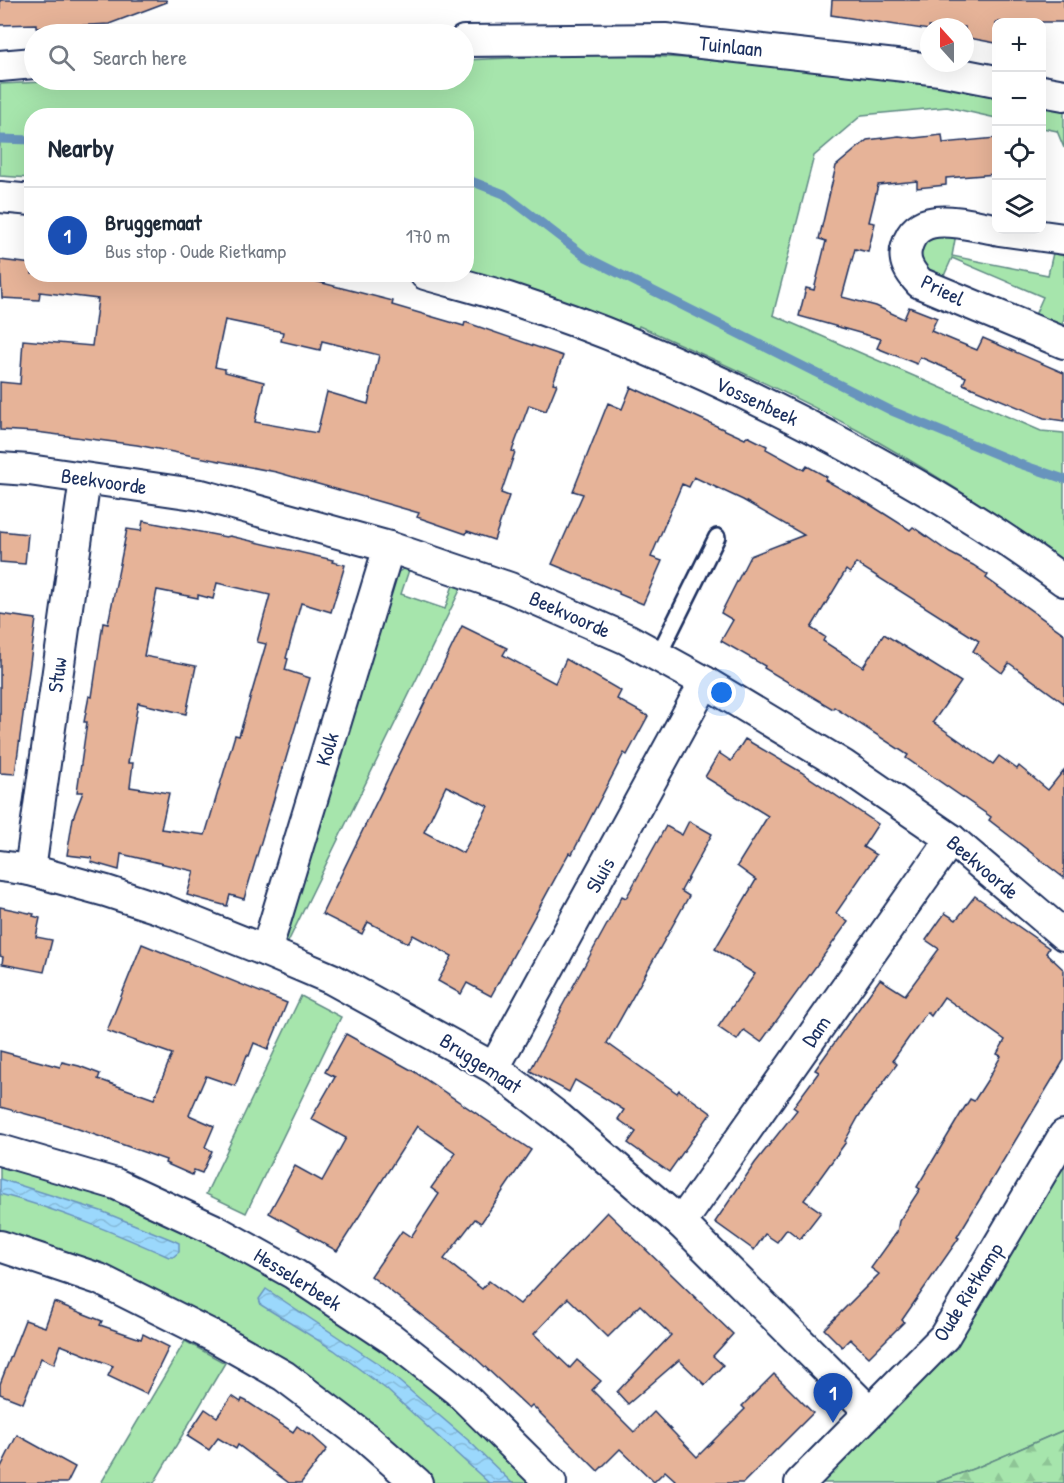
<!DOCTYPE html>
<html lang="en">
<head>
<meta charset="utf-8">
<style>
	:root { --surface:#fff; --page:#f2f2f3; --text:#1f2937; --muted:#747a83; --line:#e0e1e3; --accent:#1f6fb2 }
	body { margin:0; font-family:"Patrick Hand",sans-serif; background:var(--page); color:var(--text) }
	.controls { position:absolute; right:18px; top:18px; display:grid; overflow:hidden; border-radius:12px; box-shadow:0 6px 24px #0002 }
	.controls button { width:54px; height:54px; display:grid; place-items:center; padding:0; border:0; border-bottom:2px solid var(--line); background:var(--surface); color:var(--text); font:30px sans-serif }
	.compass { position:absolute; left:920px; top:18px; width:54px; height:54px; border-radius:50%; background:var(--surface); box-shadow:0 6px 24px #0002; rotate:339deg }
	.you { position:absolute; left:722px; top:693px; width:21px; height:21px; margin:-15px; border:4px solid #fff; border-radius:50%; background:#1a73e8; box-shadow:0 0 0 9px #1a73e833 }
	.badge { display:grid; place-items:center; width:39px; height:39px; border-radius:50%; background:var(--accent); color:#fff; font-size:20px; font-weight:700 }
	.pin { position:absolute; translate:-50% -50px; filter:drop-shadow(0 2px 3px #0008) }
	.pin::after { content:''; position:absolute; top:32px; width:21px; height:18px; background:inherit; clip-path:polygon(0 0,100% 0,50% 100%) }
	.list { margin:0; padding:0; list-style:none }
	h2 { display:flex; justify-content:space-between; align-items:center; height:78px; margin:0; padding:0 24px; font-size:26px }
	h2 small { font-size:20px; font-weight:400; color:var(--muted) }
	.list li { display:grid; grid-template-columns:39px 1fr auto; gap:18px; align-items:center; box-sizing:border-box; height:96px; padding:0 24px; border-top:2px solid var(--line) }
	.list b { display:block; font-size:22px; white-space:nowrap }
	.list p { margin:0; font-size:20px; white-space:nowrap; color:var(--muted) }
	.list em { font-size:20px; font-style:normal; color:var(--muted) }
	.icon { flex:none; width:33px; height:33px; fill:none; stroke:currentColor; stroke-width:2; stroke-linecap:round; stroke-linejoin:round }
	.map { position:relative; flex:none; width:1064px; height:1483px; overflow:hidden }
	.search { position:absolute; background:var(--surface); box-shadow:0 6px 24px #0002; left:24px; top:24px; width:450px; height:66px; display:flex; align-items:center; gap:15px; box-sizing:border-box; padding:0 21px; border-radius:33px; color:var(--muted); font-size:22px }
	.panel { position:absolute; background:var(--surface); box-shadow:0 6px 24px #0002; left:24px; top:108px; width:450px; height:174px; border-radius:24px }
	.map>svg:first-child { display:block }
</style>
</head>
<body>
<div class="map">
<svg width="1064" height="1483" viewBox="0 0 1064 1483">
	<defs>
		<pattern id="forest-firs" width="22" height="20" patternUnits="userSpaceOnUse" patternTransform="scale(1.5)"><rect width="22" height="20" fill="#a6e5ac"/><path d="M5 1l3.5 6h-7zM16 11l3.5 6h-7z" fill="#8ec596"/></pattern>
		<pattern id="water-waves" width="16" height="10" patternUnits="userSpaceOnUse" patternTransform="scale(1.5)"><rect width="16" height="10" fill="#9bd8fc"/><path d="M0 5q4-4 8 0t8 0" fill="none" stroke="#85bada"/></pattern>
	</defs>
	<rect width="100%" height="100%" fill="#fff"/>
	<filter id="ink" filterUnits="userSpaceOnUse"><feTurbulence type="fractalNoise" baseFrequency=".0167" numOctaves="2"/><feDisplacementMap in="SourceGraphic" scale="12" xChannelSelector="R" yChannelSelector="G"/><feConvolveMatrix kernelMatrix="1 2 1 2 8 2 1 2 1" color-interpolation-filters="sRGB"/></filter>
	<g filter="url(#ink)">
		<g fill="#a6e5ac" stroke="#608a85" stroke-width="1.5">
			<path d="M 586,55 C 673,55 760,62 847,73 C 897,79 947,84 996,96 L 996,118 L 947,107 L 862,115 L 814,156 L 773,315 L 1041,431 L 1064,433 L 1064,561 C 997,514 928,469 857,430 C 786,391 713,359 639,326 L 636,335 L 467,271 L 466,116 L 32,116 L 31,178 L 0,176 L 0,84 L 90,80 L 464,80 L 464,60 Z"/>
			<path d="M 1042,106 L 1064,111 L 1064,148 L 1057,131 L 1042,128 Z"/>
			<path d="M 956,234 L 952,256 L 1048,275 L 1053,253 L 1064,256 L 1064,318 L 1062,328 L 1034,317 L 1043,297 L 952,258 L 943,278 L 929,271 L 921,261 L 921,247 L 929,236 Z"/>
			<path d="M 407,567 L 410,567 L 401,594 L 445,609 L 454,582 L 463,584 L 287,944 L 284,935 L 396,573 Z"/>
			<path d="M 301,996 L 341,1017 L 246,1213 L 206,1194 Z"/>
			<path d="M 1064,1149 L 1064,1430 L 978,1467 L 935,1483 L 815,1483 L 888,1410 Z"/>
			<path d="M 0,1159 L 84,1186 L 261,1264 L 422,1376 L 537,1483 L 432,1483 L 375,1432 L 0,1236 Z"/>
			<path d="M 185,1341 L 225,1363 L 154,1483 L 101,1483 Z"/>
		</g>
		<path fill="url(#forest-firs)" stroke="#608a85" stroke-width="1.5" d="M 1064,1430 L 1064,1483 L 935,1483 L 978,1467 Z"/>
		<g fill="url(#water-waves)" stroke="#6894bd" stroke-width="1.5">
			<path d="M 0,1179 L 101,1211 L 175,1241 L 179,1243 L 179,1252 L 173,1257 L 169,1257 C 115,1233 58,1209 0,1194 Z"/>
			<path d="M 266,1289 L 380,1365 L 468,1440 L 512,1483 L 489,1483 L 386,1389 L 334,1350 L 261,1305 L 259,1299 Z"/>
		</g>
		<g fill="none" stroke-linecap="round" stroke-linejoin="round">
			<g stroke="#6894bd" stroke-width="9">
				<path d="M 0,139 L 32,140"/>
				<path d="M 466,179 L 504,194 L 586,257 L 892,411 L 1020,464 L 1064,479"/>
			</g>
		</g>
		<g fill="#e6b398" stroke="#1b2f5e" stroke-width="1.5" fill-rule="evenodd">
			<path d="M 0,0 L 166,0 L 167,2 L 109,24 L 36,28 L 36,24 L 0,25 Z"/>
			<path d="M 832,0 L 1064,0 L 1064,22 L 996,22 L 996,43 L 969,38 L 970,36 L 965,35 L 965,27 L 929,27 L 929,30 L 831,15 Z"/>
			<path d="M 942,135 L 943,143 L 996,138 L 996,174 L 946,178 L 946,185 L 917,188 L 917,181 L 878,185 L 869,222 L 875,223 L 868,252 L 855,249 L 842,297 L 876,306 L 904,319 L 909,307 L 937,318 L 931,331 L 955,341 L 977,350 L 983,338 L 1064,373 L 1064,421 L 1044,418 L 963,384 L 966,377 L 920,357 L 917,364 L 877,348 L 881,339 L 799,316 L 806,288 L 814,290 L 826,241 L 819,239 L 836,166 L 867,140 L 899,136 L 914,138 Z"/>
			<path d="M 0,260 L 32,264 L 32,274 L 287,274 L 393,301 L 392,305 L 464,326 L 465,322 L 563,356 L 553,383 L 557,384 L 546,411 L 529,405 L 512,451 L 515,452 L 501,493 L 509,496 L 494,540 L 467,531 L 466,534 L 417,517 L 419,513 L 276,472 L 137,445 L 36,432 L 0,430 L 0,382 L 20,384 L 23,340 L 92,346 L 98,299 L 40,292 L 39,300 L 2,298 ZM 225,320 L 283,332 L 281,341 L 320,350 L 322,341 L 379,355 L 368,404 L 327,392 L 317,433 L 255,422 L 264,382 L 225,372 L 225,369 L 215,367 Z"/>
			<path d="M 631,387 L 745,439 L 747,436 L 767,446 L 766,449 L 804,470 L 807,466 L 827,477 L 825,480 L 869,504 L 910,530 L 913,527 L 950,553 L 973,565 L 988,575 L 986,578 L 1064,634 L 1064,703 L 1009,663 L 1002,673 L 973,651 L 979,641 L 856,563 L 850,573 L 846,570 L 811,628 L 825,637 L 823,641 L 863,667 L 884,634 L 961,682 L 933,722 L 993,764 L 999,756 L 1017,769 L 1019,766 L 1048,790 L 1064,770 L 1064,878 L 989,820 L 991,817 L 906,758 L 908,755 L 834,707 L 833,709 L 764,668 L 765,666 L 721,641 L 733,620 L 721,613 L 750,556 L 804,535 L 743,500 L 694,477 L 689,487 L 682,484 L 651,557 L 662,561 L 643,604 L 619,594 L 619,592 L 552,564 L 583,494 L 573,491 L 608,403 L 622,409 Z"/>
			<path d="M 143,521 L 226,537 L 230,536 L 333,560 L 332,562 L 345,565 L 331,612 L 301,603 L 286,658 L 288,659 L 285,670 L 310,678 L 244,899 L 230,895 L 227,906 L 187,895 L 194,871 L 121,854 L 119,870 L 91,862 L 92,858 L 67,855 L 73,818 L 83,792 L 77,792 L 87,722 L 84,722 L 89,696 L 92,697 L 103,623 L 108,624 L 127,529 L 141,531 ZM 217,583 L 270,595 L 257,642 L 266,644 L 239,736 L 235,735 L 205,835 L 161,829 L 169,793 L 130,787 L 133,763 L 128,763 L 138,703 L 186,714 L 196,666 L 144,656 L 157,590 L 198,598 L 198,595 L 213,599 Z"/>
			<path d="M 0,531 L 28,534 L 25,564 L 0,562 Z"/>
			<path d="M 0,614 L 36,619 L 15,774 L 0,773 Z"/>
			<path d="M 462,626 L 507,648 L 503,655 L 555,683 L 566,659 L 621,691 L 617,699 L 648,716 L 627,755 L 624,753 L 572,854 L 569,853 L 491,996 L 467,983 L 461,994 L 438,981 L 452,956 L 413,935 L 408,943 L 368,922 L 362,934 L 322,914 ZM 446,786 L 488,806 L 463,853 L 424,832 Z"/>
			<path d="M 745,739 L 801,772 L 878,824 L 863,847 L 876,855 L 836,913 L 848,922 L 761,1042 L 744,1030 L 737,1040 L 718,1027 L 755,974 L 715,949 L 756,880 L 737,866 L 768,816 L 705,777 L 719,753 L 731,761 Z"/>
			<path d="M 689,821 L 712,834 L 681,891 L 689,896 L 607,1043 L 677,1093 L 679,1090 L 711,1113 L 669,1172 L 628,1143 L 636,1132 L 618,1119 L 624,1110 L 575,1080 L 569,1092 L 530,1071 L 561,1011 L 560,1010 L 610,919 L 622,896 L 626,898 L 666,826 L 682,835 Z"/>
			<path d="M 975,896 L 1049,948 L 1046,953 L 1064,970 L 1064,1060 L 957,1237 L 959,1238 L 902,1320 L 904,1322 L 869,1357 L 850,1339 L 842,1347 L 824,1329 L 879,1274 L 871,1268 L 897,1232 L 899,1221 L 920,1189 L 917,1187 L 963,1110 L 970,1099 L 974,1101 L 988,1079 L 1001,1056 L 997,1054 L 1005,1040 L 944,997 L 931,1016 L 927,1012 L 893,1060 L 897,1064 L 859,1116 L 845,1141 L 846,1142 L 804,1200 L 821,1212 L 800,1239 L 787,1229 L 777,1242 L 765,1234 L 754,1250 L 715,1222 L 755,1163 L 797,1110 L 793,1107 L 819,1072 L 815,1070 L 880,979 L 905,995 L 939,949 L 926,940 L 945,913 L 956,920 Z"/>
			<path d="M 0,907 L 34,914 L 33,916 L 40,918 L 36,937 L 52,940 L 44,972 L 2,964 L 3,957 L 0,956 Z"/>
			<path d="M 142,944 L 287,1003 L 268,1049 L 254,1043 L 249,1056 L 247,1055 L 235,1086 L 206,1076 L 189,1115 L 214,1126 L 205,1147 L 212,1151 L 202,1173 L 194,1170 L 192,1175 L 165,1163 L 166,1160 L 67,1125 L 0,1107 L 0,1051 L 60,1067 L 62,1062 L 79,1066 L 100,1074 L 98,1079 L 154,1099 L 172,1054 L 107,1031 Z"/>
			<path d="M 346,1034 L 413,1071 L 531,1150 L 481,1223 L 475,1219 L 444,1259 L 482,1289 L 489,1281 L 520,1304 L 607,1212 L 733,1334 L 713,1356 L 723,1365 L 705,1385 L 679,1360 L 628,1404 L 617,1392 L 671,1335 L 640,1305 L 608,1337 L 568,1298 L 534,1334 L 570,1368 L 577,1360 L 601,1381 L 592,1390 L 634,1432 L 654,1412 L 697,1457 L 745,1409 L 742,1406 L 774,1374 L 813,1413 L 743,1483 L 672,1483 L 675,1480 L 665,1471 L 654,1482 L 620,1449 L 598,1471 L 532,1405 L 529,1408 L 470,1353 L 371,1276 L 402,1231 L 411,1237 L 439,1194 L 431,1188 L 456,1153 L 417,1126 L 337,1251 L 269,1213 L 295,1166 L 322,1181 L 346,1138 L 311,1119 L 335,1077 L 325,1072 Z"/>
			<path d="M 54,1302 L 102,1321 L 100,1325 L 141,1339 L 143,1334 L 169,1347 L 146,1394 L 108,1376 L 113,1366 L 61,1345 L 54,1364 L 41,1358 L 23,1403 L 0,1394 L 0,1384 L 25,1320 L 45,1327 Z"/>
			<path d="M 232,1396 L 241,1402 L 242,1399 L 246,1401 L 293,1432 L 297,1426 L 309,1435 L 310,1434 L 327,1449 L 301,1483 L 289,1483 L 238,1445 L 236,1449 L 218,1438 L 209,1450 L 187,1436 L 205,1409 L 217,1417 Z"/>
			<path d="M 17,1435 L 75,1467 L 67,1483 L 0,1483 L 0,1469 Z"/>
		</g>
		<g fill="none" stroke-linecap="round" stroke-linejoin="round">
			<g stroke="#1b2f5e" stroke-width="20">
				<path id="lane" d="M 658,656 L 717,537"/>
			</g>
			<g stroke="#1b2f5e" stroke-width="34">
				<g id="street">
					<path d="M 464,41 L 665,39 L 940,70 L 996,81"/>
					<path d="M 0,66 L 34,63"/>
					<path d="M 1042,91 L 1064,95"/>
					<path d="M 0,197 L 32,200"/>
					<path d="M 996,229 C 967,225 918,207 907,246 C 902,261 910,272 920,283 L 1064,343"/>
					<path d="M 999,230 L 1064,239"/>
					<path d="M 425,274 C 452,282 481,289 508,298 C 628,337 750,393 860,453 C 930,491 1000,533 1064,581"/>
					<path d="M 0,468 L 29,470 L 201,495 L 389,547 L 510,588 L 627,639 L 705,682 L 843,765 L 951,839 L 1064,935"/>
					<path d="M 0,866 L 30,870 L 106,891 L 161,909 L 266,951 L 332,979 L 494,1068 L 559,1118 L 681,1223 L 869,1411"/>
					<path d="M 30,870 L 85,479"/>
					<path d="M 266,951 L 389,547"/>
					<path d="M 494,1068 L 705,682"/>
					<path d="M 0,1150 L 116,1184 L 213,1229 L 294,1274 L 392,1339 L 458,1391 L 551,1483"/>
					<path d="M 681,1223 L 951,839"/>
					<path d="M 0,1246 L 99,1279 L 215,1337 L 284,1376 L 366,1438 L 417,1483"/>
					<path d="M 800,1483 L 944,1337 L 1064,1135"/>
				</g>
			</g>
			<use href="#lane" stroke="#fff" stroke-width="15"/>
			<use href="#street" stroke="#fff" stroke-width="30"/>
		</g>
	</g>
	<g text-anchor="middle" dominant-baseline="central" stroke-width="4.5" stroke-linejoin="round" paint-order="stroke">
		<g font-size="21" fill="#1b2f5e" stroke="#fff">
			<text transform="translate(731 46) rotate(6)">Tuinlaan</text>
			<text transform="translate(943 290) rotate(26)">Prieel</text>
			<text transform="translate(757 401) rotate(25)">Vossenbeek</text>
			<text transform="translate(104 481) rotate(8)">Beekvoorde</text>
			<text transform="translate(570 614) rotate(24)">Beekvoorde</text>
			<text transform="translate(57 675) rotate(-82)">Stuw</text>
			<text transform="translate(327 749) rotate(-73)">Kolk</text>
			<text transform="translate(983 867) rotate(40)">Beekvoorde</text>
			<text transform="translate(600 875) rotate(-61)">Sluis</text>
			<text transform="translate(816 1031) rotate(-55)">Dam</text>
			<text transform="translate(481 1063) rotate(33)">Bruggemaat</text>
			<text transform="translate(298 1279) rotate(32)">Hesselerbeek</text>
			<text transform="translate(968 1292) rotate(-58)">Oude Rietkamp</text>
		</g>
	</g>
</svg>
<div class="controls">
<button>+</button>
<button>−</button>
<button><svg class="icon" aria-label="locate" viewBox="0 0 24 24"><circle cx="12" cy="12" r="6"/><path d="M12 2v4M12 18v4M2 12h4M18 12h4"/></svg></button>
<button><svg class="icon" aria-label="layers" viewBox="0 0 24 24"><path d="M12 4l9 5-9 5-9-5zM3 14l9 5 9-5"/></svg></button>
</div>
<svg class="compass" viewBox="-18 -18 36 36"><path d="M0-13l5 13h-10z" fill="#e53935"/><path d="M0 13l5-13h-10z" fill="#747a83"/></svg>
<div class="you"></div>
<div class="pin badge" style="left:833px;top:1423px;background:#1a4fb4">1</div>
<div class="search"><svg class="icon" aria-label="search" viewBox="0 0 24 24"><circle cx="10" cy="10" r="6"/><path d="M15 15l6 6"/></svg>Search here</div>
<section class="panel">
<h2>Nearby<small></small></h2>
<ul class="list">
<li><span class="badge" style="background:#1a4fb4">1</span><div><b>Bruggemaat</b><p>Bus stop · Oude Rietkamp</p></div><em>170 m</em></li>
</ul>
</section>
</div>
</body>
</html>
